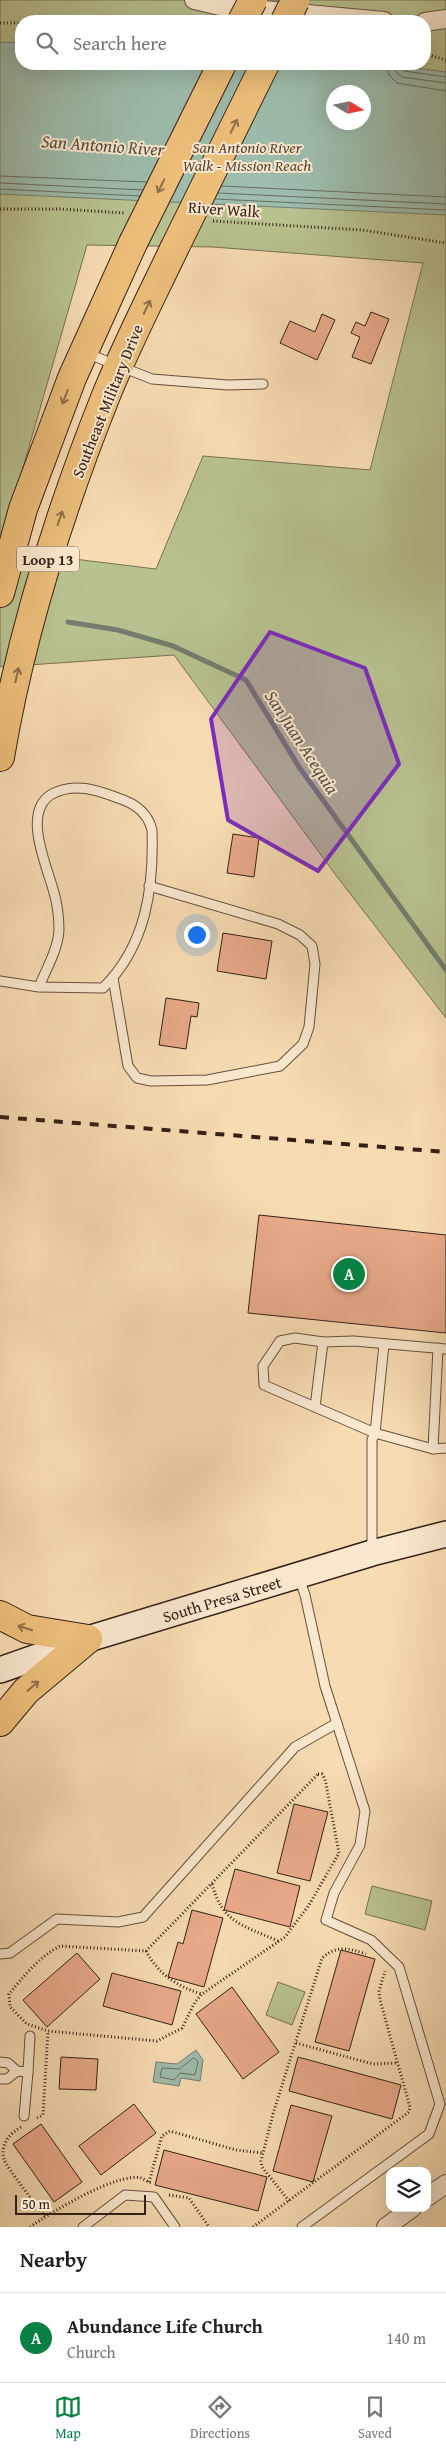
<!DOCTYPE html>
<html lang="en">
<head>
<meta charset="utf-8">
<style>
	:root { --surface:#fff; --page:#f2f2f2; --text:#222; --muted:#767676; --line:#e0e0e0; --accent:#0b8043 }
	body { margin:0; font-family:"Gentium Book Plus",serif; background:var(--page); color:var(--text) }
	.controls { position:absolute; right:15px; bottom:15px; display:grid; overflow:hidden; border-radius:10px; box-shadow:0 5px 20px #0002 }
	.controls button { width:45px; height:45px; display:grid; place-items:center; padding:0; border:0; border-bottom:1px solid var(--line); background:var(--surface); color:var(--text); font:25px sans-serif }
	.compass { position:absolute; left:326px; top:85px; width:45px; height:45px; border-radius:50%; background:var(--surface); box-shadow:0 5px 20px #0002; rotate:100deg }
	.scale { position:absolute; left:15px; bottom:12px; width:131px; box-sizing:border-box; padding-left:5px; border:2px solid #352016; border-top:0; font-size:14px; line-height:18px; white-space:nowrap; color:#352016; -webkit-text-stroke:4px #fae8ce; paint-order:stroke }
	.you { position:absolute; left:196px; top:934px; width:18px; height:18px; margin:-12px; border:4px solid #fff; border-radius:50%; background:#1a73e8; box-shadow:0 0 0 8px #1a73e833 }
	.badge { display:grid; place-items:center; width:32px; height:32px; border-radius:50%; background:var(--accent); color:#fff; font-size:16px; font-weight:700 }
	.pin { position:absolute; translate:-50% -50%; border:2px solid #fff; box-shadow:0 1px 5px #0006 }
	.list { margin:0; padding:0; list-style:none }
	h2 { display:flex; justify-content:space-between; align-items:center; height:65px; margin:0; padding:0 20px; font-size:21px }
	h2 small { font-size:16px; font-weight:400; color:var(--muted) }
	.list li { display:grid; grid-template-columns:32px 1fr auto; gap:15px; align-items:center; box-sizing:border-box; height:90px; padding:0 20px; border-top:1px solid var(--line) }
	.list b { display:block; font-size:19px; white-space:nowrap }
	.list p { margin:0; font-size:16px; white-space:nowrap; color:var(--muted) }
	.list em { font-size:16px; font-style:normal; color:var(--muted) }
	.icon { flex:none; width:28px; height:28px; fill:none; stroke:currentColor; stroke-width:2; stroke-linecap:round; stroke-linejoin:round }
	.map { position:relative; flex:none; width:446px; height:2227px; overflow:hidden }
	.search { position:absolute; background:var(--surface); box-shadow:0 5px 20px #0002; left:15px; right:15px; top:15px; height:55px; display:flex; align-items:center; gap:12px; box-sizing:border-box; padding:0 18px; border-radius:20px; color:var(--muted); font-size:19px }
	.sheet { height:155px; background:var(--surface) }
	nav { display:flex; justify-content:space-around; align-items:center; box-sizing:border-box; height:70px; border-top:1px solid var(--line); background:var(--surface); font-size:14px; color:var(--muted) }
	nav a { display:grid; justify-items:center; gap:2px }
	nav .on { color:var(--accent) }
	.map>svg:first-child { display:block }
</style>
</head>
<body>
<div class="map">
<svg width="446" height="2227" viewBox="0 0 446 2227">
	<rect width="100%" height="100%" fill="#f7dcb3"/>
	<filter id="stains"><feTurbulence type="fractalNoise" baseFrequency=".004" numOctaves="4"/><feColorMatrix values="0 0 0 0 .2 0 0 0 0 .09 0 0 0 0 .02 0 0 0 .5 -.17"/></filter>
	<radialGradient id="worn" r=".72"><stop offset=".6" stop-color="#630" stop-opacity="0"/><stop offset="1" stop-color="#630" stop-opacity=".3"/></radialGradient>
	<g fill="#b8c290" stroke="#767153" fill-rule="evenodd">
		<path d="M 0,0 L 446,0 L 446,1018 L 335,874 L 174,655 L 0,667 L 0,550 L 156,569 L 203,456 L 370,470 L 423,263 L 213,247 L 87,245 L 0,548 ZM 21,21 L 425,21 L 425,64 L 21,64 ZM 334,92 L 364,92 L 364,122 L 334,122 Z"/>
		<path d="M 372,1886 L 432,1901 L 425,1930 L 365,1914 Z"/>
		<path d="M 278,1982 L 305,1992 L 292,2025 L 266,2015 Z"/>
	</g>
	<g fill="#9dbcab" stroke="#737e6f" fill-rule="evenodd">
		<path d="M 0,42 L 21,43 L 21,64 L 383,64 L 446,72 L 446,215 L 0,194 ZM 334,92 L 364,92 L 364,122 L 334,122 Z"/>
		<path d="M 196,2050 L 203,2060 L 200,2081 L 181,2078 L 179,2086 L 153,2082 L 156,2062 L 177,2064 Z"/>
	</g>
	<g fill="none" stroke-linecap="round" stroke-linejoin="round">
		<g stroke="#696e60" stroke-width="1">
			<path d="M 386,64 L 389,75 L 397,83 L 446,91"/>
			<path d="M 394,64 L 395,71 L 402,77 L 446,83"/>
			<path d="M 400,64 L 404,71 L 446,77"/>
			<path d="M 0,176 L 146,182"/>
			<path d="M 0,183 L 143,190"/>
			<path d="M 222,186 L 446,197"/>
			<path d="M 0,189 L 140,196"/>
			<path d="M 218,193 L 446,204"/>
			<path d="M 215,199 L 446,210"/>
			<path d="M 194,2058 L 198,2062 L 195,2075 L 180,2073 L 174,2080 L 160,2077 L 162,2068 L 179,2069 Z"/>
		</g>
		<path stroke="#737e6f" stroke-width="5" d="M 68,622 L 118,630 L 173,646 L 246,680 L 299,767 L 446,970"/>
	</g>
	<g fill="#e9aa8a" stroke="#352016">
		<path d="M 371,312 L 389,319 L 371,364 L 352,357 L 360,337 L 351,333 L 356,322 L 365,326 Z"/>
		<path d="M 322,314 L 335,320 L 317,360 L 280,343 L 290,321 L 315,332 Z"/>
		<path d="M 233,834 L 259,838 L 254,877 L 227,873 Z"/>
		<path d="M 223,933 L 272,941 L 266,979 L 217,971 Z"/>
		<path d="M 166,998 L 199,1003 L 197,1017 L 191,1016 L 186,1049 L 159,1045 Z"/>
		<path d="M 259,1215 L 446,1235 L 446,1333 L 248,1313 Z"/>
		<path d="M 294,1804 L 328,1812 L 310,1881 L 277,1873 Z"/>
		<path d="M 235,1869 L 300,1886 L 290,1927 L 224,1910 Z"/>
		<path d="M 192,1910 L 223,1918 L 204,1987 L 168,1977 L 178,1942 L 183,1944 Z"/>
		<path d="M 341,1950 L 375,1959 L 349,2051 L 315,2042 Z"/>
		<path d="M 77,1953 L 100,1979 L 47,2027 L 23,2000 Z"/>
		<path d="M 112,1973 L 181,1991 L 172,2025 L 103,2006 Z"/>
		<path d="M 232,1987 L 279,2052 L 243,2079 L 196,2014 Z"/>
		<path d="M 61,2057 L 98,2059 L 96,2090 L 59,2089 Z"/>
		<path d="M 298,2057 L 401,2085 L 392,2119 L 289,2091 Z"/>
		<path d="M 134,2104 L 156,2133 L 101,2175 L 79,2146 Z"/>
		<path d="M 291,2105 L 332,2116 L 313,2182 L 273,2171 Z"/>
		<path d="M 41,2124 L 82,2182 L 54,2202 L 13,2144 Z"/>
		<path d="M 164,2150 L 267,2177 L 258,2211 L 155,2185 Z"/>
	</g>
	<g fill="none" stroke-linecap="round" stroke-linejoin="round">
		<g stroke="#664f3d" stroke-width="11">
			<g id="lane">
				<path d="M 86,353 L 152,379 L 228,385 L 263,384"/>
				<path d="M 113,978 L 128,1066 L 137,1078 L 151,1081 L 207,1080 L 280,1066 L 303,1044 L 309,1027 L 315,964 L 312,946 L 300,935 L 278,924 L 149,886"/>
				<path d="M 0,981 L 39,987 L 103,988 C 146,946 154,888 152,830 C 148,813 134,803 118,798 C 97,790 74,782 52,794 C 22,811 46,864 53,889 C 57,902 59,916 59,930 C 58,950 46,969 39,987"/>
				<path d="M 384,1344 L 375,1433 L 264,1385 L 263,1366 L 280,1341 L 295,1338 L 323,1342 L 354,1341 L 446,1349"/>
				<path d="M 315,1407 L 323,1342"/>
				<path d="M 433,1449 L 438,1348"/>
				<path d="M 372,1551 L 372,1440 L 375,1433 L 433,1449 L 446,1448"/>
				<path d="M 299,1578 L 305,1595 L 325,1686 L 365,1811 L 360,1845 L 334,1893 L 326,1920 L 371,1940 L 399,1967 L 440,2104 L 429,2134 L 302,2227"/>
				<path d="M 0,1954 L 10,1953 L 57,1919 L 118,1922 L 143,1917 L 295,1747 L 337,1723"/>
				<path d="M 0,2062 L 8,2063 L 17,2071 L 28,2072 L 24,2116"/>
				<path d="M 28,2072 L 30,2036"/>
				<path d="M 0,2079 L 7,2079 L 17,2071"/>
				<path d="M 83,2227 L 125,2195 L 154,2197 L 175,2227"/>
			</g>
		</g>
		<g stroke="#664f3d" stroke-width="20">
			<g id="street">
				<path d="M 194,0 L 220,6 L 384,21"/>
				<path d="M 425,22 L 446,19"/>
				<path d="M 427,2197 L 446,2184"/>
				<path d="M 386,2227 L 412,2208"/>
			</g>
		</g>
		<g stroke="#352016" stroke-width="28">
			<path id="secondary" d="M 0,1670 L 88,1639 L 372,1553 L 446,1534"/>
		</g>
		<g stroke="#352016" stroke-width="30">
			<g id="primary">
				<path d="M 0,593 L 23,509 L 72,378 L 133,243"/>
				<path d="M 0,757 C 21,633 60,510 107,393 C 127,344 151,297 174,249"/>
				<path d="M 0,1615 L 27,1629 L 88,1639"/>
				<path d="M 0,1722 L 26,1691 L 88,1639"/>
			</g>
		</g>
		<g stroke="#352016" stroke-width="3" stroke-dasharray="1 2.5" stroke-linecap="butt">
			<path d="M 88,21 L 167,21"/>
			<path d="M 0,23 L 21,23"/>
			<path d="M 425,54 L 446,60"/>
			<path d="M 0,209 L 60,209 L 125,213"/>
			<path d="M 213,221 L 362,230 L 446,243"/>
			<path d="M 318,1774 L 322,1774 L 325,1779 L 339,1853 L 309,1905 L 285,1937 L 202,1994 L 195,2002 L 182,2028 L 157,2041 L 48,2031 L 27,2024 L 10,2007 L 9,1994 C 22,1978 40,1956 60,1946 L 146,1951 Z"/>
			<path d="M 212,1884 C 223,1924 243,1925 278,1941"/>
			<path d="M 146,1951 C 158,1974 178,1987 202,1994"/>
			<path d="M 296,2043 L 373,2064 L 397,2063"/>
			<path d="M 37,2118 L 43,2115 L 48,2031"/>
			<path d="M 21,2127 C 9,2134 0,2145 4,2159 C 7,2169 37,2205 45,2217"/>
			<path d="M 149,2182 L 162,2136 L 170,2131 L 236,2150 L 263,2153"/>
			<path d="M 169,2195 L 189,2198 L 209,2227"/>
			<path d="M 289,2201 L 262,2167 L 261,2161 L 273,2114 L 322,1958 C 337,1945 348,1948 366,1954"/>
			<path d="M 30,2227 C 50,2213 117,2172 141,2178 C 144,2179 148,2182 151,2183"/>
			<path d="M 253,2227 L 409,2112 L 410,2107 L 380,2000 L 379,1991 L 385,1971"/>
		</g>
		<use href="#lane" stroke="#fae8ce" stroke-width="9"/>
		<use href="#street" stroke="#fae8ce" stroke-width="18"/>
		<use href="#secondary" stroke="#fae8ce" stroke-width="25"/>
		<use href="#primary" stroke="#ecbe7a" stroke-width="28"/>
		<path stroke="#352016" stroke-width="4" stroke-dasharray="9 9" stroke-linecap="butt" d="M 0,1117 L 446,1152"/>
		<g stroke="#352016" stroke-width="30" stroke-linecap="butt">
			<g id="primary-bridge">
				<path d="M 242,21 L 253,0"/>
				<path d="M 285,21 L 295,1"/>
				<path d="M 133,243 L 222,64"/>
				<path d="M 174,249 L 265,64"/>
			</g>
		</g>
		<use href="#primary-bridge" stroke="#ecbe7a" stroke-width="28"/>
	</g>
	<defs><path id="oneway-shaft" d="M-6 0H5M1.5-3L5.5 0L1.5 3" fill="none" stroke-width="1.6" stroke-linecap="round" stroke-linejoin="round" transform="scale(1.25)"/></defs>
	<g stroke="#906f48">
		<use href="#oneway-shaft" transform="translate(234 126) rotate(-64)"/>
		<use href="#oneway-shaft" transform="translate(161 186) rotate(116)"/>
		<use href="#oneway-shaft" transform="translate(147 307) rotate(-65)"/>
		<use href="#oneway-shaft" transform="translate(65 397) rotate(111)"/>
		<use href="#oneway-shaft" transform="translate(60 518) rotate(-71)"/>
		<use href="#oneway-shaft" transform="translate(17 675) rotate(-77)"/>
		<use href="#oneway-shaft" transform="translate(25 1628) rotate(-162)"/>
		<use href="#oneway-shaft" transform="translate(33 1686) rotate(-41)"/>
	</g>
	<path fill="#7b2cbf" fill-opacity="0.2" stroke="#7b2cbf" stroke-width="4" stroke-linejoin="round" d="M 270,632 L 365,668 L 399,764 L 318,871 L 228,820 L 211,719 Z"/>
	<g text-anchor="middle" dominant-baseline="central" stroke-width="4" stroke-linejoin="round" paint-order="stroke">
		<rect fill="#fae8ce" stroke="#705c4d" stroke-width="1" x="17" y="546.5" width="62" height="25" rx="4"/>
		<g font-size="15" font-weight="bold" fill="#352016">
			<text x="48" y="559">Loop 13</text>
		</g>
		<g font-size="16" font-style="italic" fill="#564834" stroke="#fae8ce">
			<text x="247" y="147">San Antonio River<tspan x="247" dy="18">Walk - Mission Reach</tspan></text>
		</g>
		<g font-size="16" fill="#352016" stroke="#fae8ce">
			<text transform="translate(224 209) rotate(4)">River Walk</text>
			<text transform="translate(107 401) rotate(-68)">Southeast Military Drive</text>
			<text transform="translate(222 1599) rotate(-17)">South Presa Street</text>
		</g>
		<g font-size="18" font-style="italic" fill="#544f43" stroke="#fae8ce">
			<text transform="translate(103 145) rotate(4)">San Antonio River</text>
			<text transform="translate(302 742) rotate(57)">San Juan Acequia</text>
		</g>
	</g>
	<rect width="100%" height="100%" filter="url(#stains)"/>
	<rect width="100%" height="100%" fill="url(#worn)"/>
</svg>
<div class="controls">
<button><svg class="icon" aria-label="layers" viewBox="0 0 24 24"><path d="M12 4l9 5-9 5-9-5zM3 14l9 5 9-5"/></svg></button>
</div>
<svg class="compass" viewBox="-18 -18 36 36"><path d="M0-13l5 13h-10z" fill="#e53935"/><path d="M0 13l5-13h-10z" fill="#767676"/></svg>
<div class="scale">50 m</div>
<div class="you"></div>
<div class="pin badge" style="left:349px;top:1274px">A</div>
<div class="search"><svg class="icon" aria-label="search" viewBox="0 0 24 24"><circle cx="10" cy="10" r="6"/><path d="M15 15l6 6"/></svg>Search here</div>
</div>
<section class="sheet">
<h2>Nearby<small></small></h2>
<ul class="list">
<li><span class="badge">A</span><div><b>Abundance Life Church</b><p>Church</p></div><em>140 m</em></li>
</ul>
</section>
<nav>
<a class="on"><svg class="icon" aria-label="map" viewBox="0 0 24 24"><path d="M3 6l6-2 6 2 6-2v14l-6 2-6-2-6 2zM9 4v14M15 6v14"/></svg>Map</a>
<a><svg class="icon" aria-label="directions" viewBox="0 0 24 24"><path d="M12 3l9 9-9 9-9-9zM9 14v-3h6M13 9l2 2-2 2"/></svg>Directions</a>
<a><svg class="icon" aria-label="saved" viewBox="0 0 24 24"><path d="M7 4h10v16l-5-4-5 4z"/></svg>Saved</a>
</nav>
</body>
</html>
